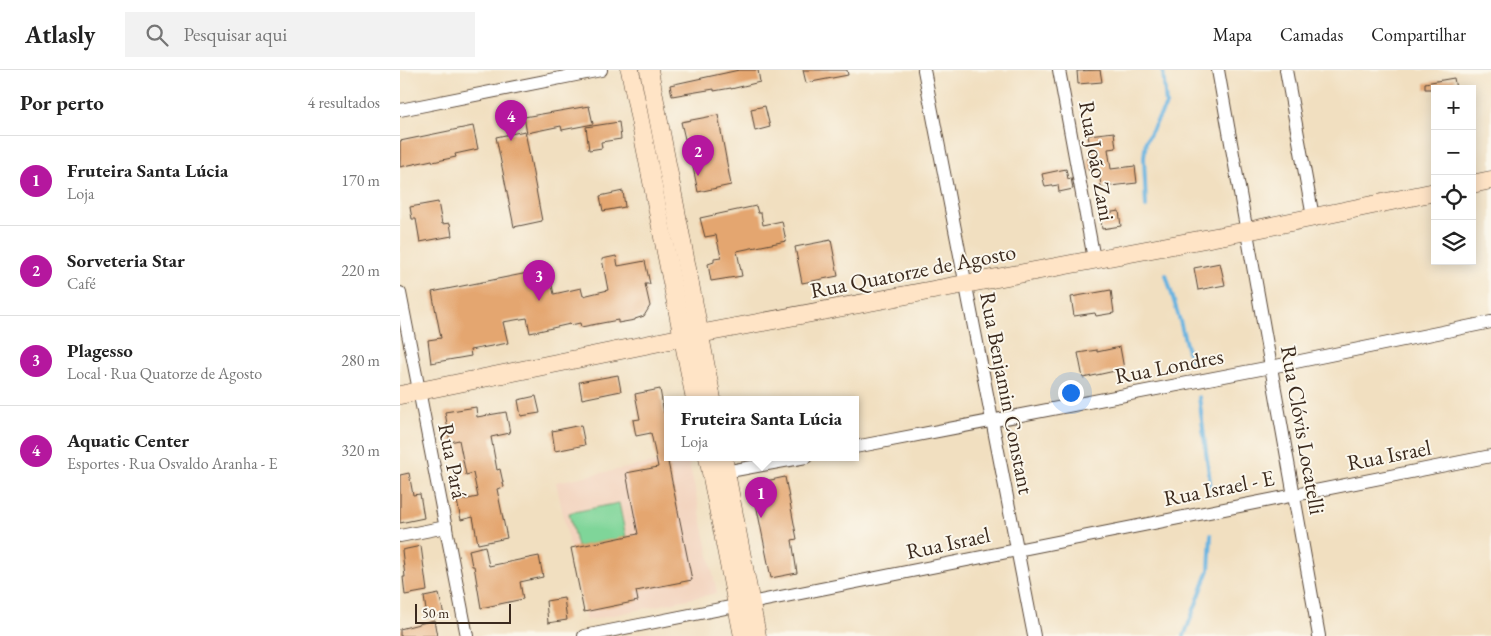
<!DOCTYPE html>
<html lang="pt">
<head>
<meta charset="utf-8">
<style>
	:root { --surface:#fff; --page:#f2f2f2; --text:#222; --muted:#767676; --line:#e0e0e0; --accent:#b5179e }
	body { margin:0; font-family:"EB Garamond",serif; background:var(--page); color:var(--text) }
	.controls { position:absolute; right:15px; top:15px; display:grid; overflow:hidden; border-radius:0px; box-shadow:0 2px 12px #0003 }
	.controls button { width:45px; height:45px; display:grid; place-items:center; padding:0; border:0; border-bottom:1px solid var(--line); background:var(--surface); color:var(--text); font:25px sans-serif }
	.scale { position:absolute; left:15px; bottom:12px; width:96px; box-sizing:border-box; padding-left:5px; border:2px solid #3b2a1e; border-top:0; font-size:14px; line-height:18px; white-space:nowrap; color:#3b2a1e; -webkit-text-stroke:4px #fbf7ec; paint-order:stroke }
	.you { position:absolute; left:670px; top:322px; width:18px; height:18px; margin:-12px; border:4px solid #fff; border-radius:50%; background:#1a73e8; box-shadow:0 0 0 8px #1a73e833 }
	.badge { display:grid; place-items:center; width:32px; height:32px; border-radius:50%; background:var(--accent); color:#fff; font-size:16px; font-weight:700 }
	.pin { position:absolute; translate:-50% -41px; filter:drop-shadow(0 1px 2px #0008) }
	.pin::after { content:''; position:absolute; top:26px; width:18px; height:15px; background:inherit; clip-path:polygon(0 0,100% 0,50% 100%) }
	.popup { position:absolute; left:264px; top:326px; width:195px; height:65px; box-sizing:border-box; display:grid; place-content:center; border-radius:0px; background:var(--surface); filter:drop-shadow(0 1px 4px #0005); font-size:16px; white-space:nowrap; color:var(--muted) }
	.popup b { font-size:19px; color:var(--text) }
	.popup::after { content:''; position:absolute; left:50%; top:100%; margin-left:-10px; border:10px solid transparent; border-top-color:var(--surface) }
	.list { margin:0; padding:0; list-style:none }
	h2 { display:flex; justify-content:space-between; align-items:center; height:65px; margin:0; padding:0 20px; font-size:21px }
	h2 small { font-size:16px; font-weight:400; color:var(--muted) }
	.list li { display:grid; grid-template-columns:32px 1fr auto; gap:15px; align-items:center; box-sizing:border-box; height:90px; padding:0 20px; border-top:1px solid var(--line) }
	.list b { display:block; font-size:19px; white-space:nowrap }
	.list p { margin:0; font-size:16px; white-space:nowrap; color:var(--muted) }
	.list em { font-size:16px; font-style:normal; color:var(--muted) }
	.icon { flex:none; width:28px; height:28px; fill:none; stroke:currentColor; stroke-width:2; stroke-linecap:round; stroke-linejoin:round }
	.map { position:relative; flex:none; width:1091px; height:566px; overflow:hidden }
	header { display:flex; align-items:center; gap:30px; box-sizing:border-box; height:70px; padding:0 25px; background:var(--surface); border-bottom:1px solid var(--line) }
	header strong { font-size:24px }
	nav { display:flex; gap:28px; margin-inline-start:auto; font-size:18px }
	.search { width:350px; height:45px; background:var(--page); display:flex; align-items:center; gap:12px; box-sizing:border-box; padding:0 18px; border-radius:0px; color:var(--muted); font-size:19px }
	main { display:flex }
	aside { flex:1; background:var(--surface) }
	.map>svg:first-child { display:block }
</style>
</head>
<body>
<header>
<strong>Atlasly</strong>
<div class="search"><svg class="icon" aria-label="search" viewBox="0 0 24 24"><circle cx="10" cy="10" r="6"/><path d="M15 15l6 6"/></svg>Pesquisar aqui</div>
<nav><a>Mapa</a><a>Camadas</a><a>Compartilhar</a></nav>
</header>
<main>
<aside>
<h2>Por perto<small>4 resultados</small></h2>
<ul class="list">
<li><span class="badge">1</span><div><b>Fruteira Santa Lúcia</b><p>Loja</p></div><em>170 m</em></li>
<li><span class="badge">2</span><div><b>Sorveteria Star</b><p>Café</p></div><em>220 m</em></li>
<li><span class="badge">3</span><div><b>Plagesso</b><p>Local · Rua Quatorze de Agosto</p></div><em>280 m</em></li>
<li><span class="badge">4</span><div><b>Aquatic Center</b><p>Esportes · Rua Osvaldo Aranha - E</p></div><em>320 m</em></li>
</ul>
</aside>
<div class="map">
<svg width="1091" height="566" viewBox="0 0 1091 566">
	<rect width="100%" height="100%" fill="#fbf7ec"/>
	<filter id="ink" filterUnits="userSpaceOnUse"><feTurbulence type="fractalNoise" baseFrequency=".02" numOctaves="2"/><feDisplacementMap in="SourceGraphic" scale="10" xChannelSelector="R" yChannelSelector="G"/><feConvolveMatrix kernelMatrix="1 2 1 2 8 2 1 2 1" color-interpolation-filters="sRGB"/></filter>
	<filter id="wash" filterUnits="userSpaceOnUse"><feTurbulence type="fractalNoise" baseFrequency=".0096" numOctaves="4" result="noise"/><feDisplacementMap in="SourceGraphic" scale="20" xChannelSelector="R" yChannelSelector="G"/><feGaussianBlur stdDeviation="1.12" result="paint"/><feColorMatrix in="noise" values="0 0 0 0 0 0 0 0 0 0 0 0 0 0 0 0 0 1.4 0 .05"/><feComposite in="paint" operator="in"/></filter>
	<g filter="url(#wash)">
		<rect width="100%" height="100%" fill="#f1dfc0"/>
		<path fill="#f3d4bf" d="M 282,387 L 288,387 L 317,523 L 186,551 L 156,412 Z"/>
		<path fill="#7fd599" stroke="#5d805c" d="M 219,433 L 226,467 L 177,477 L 169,443 Z"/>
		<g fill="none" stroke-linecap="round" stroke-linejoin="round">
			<g stroke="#68b3e0" stroke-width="4">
				<path d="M 746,137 L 744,87 L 746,71 L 766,35 L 763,0"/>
				<path d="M 766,205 L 780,251 L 790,290"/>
				<path d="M 799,327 L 811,420"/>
				<path d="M 784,566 L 809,500 L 811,465"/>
			</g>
		</g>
		<g id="blocks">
			<g fill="#e4a670">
				<path d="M 339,0 L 358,0 L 360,12 L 331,19 L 331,18 L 314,21 L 314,19 L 272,26 L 270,15 Z"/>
				<path d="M 403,0 L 447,0 L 448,5 L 406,13 Z"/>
				<path d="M 700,0 L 702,12 L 678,14 L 677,1 Z"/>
				<path d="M 1054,8 L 1056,19 L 1025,19 L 1025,13 Z"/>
				<path d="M 189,36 L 193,54 L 162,60 L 161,56 L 127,63 L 124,47 Z"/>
				<path d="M 365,36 L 370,57 L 355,61 L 351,39 Z"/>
				<path d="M 318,45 L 331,115 L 298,122 L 293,97 L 302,95 L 298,66 L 285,69 L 281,52 Z"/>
				<path d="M 219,52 L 221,69 L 201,72 L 202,78 L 189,80 L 186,57 Z"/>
				<path d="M 73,56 L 78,79 L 55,84 L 56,87 L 33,92 L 32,90 L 0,97 L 0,71 Z"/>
				<path d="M 125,61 L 142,151 L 114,157 L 96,67 Z"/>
				<path d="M 714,62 L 716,78 L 708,79 L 711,99 L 735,96 L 737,113 L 701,117 L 699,99 L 689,101 L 687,89 L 692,89 L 688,65 Z"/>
				<path d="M 666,99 L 668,109 L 671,108 L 673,119 L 659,122 L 658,115 L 645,117 L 642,104 Z"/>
				<path d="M 223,121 L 225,137 L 203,141 L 200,126 Z"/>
				<path d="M 38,132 L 42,154 L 50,153 L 52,166 L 20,172 L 16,149 L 12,149 L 10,137 Z"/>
				<path d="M 356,136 L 358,143 L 361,143 L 363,155 L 382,151 L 386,171 L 337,181 L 342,206 L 311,211 L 308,194 L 314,192 L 314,188 L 321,187 L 316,165 L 305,167 L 300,148 Z"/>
				<path d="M 719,141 L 721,156 L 702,159 L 700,144 Z"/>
				<path d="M 431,170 L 438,206 L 402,213 L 395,177 Z"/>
				<path d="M 216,186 L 218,196 L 245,191 L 250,214 L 245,214 L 250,236 L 244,246 L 235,249 L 235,250 L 218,253 L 218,250 L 181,257 L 180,253 L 171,255 L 170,254 L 130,263 L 127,248 L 103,252 L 108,273 L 70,280 L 71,286 L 31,293 L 28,270 L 41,268 L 32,222 L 148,199 L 154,224 L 181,218 L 183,226 L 208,220 L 202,189 Z"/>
				<path d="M 820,193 L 825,215 L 798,220 L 794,198 Z"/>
				<path d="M 711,220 L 714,243 L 696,246 L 695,243 L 674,246 L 671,227 Z"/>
				<path d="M 720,277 L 724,299 L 683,308 L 678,283 L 697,280 L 697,282 Z"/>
				<path d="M 218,305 L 221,321 L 182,329 L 179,312 Z"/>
				<path d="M 260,319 L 264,343 L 267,343 L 267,387 L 292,510 L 236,521 L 238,531 L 184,542 L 171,478 L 238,464 L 226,403 L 258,397 L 251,363 L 236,366 L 233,350 L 240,349 L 235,324 Z"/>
				<path d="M 136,326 L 140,343 L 121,346 L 118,330 Z"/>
				<path d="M 76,337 L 77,347 L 106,342 L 110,363 L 91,367 L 97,400 L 100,399 L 104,417 L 97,419 L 107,468 L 78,474 L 73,447 L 61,450 L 57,431 L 78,427 L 73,403 L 66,405 L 59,370 L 50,372 L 45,342 Z"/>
				<path d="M 181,355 L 185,375 L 155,381 L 152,361 Z"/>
				<path d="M 9,403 L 13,425 L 20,424 L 24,448 L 0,453 L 0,405 Z"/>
				<path d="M 385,407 L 397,469 L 392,470 L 397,503 L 371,508 L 352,414 Z"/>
				<path d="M 21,476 L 27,521 L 5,525 L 3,507 L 5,507 L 2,480 Z"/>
				<path d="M 85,476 L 89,496 L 139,486 L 143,507 L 120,512 L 123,529 L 81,538 L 74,496 L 72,496 L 69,480 Z"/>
				<path d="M 39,524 L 44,545 L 27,547 L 24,527 Z"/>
				<path d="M 164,528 L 167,550 L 148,553 L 146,531 Z"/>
				<path d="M 34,550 L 37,566 L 0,566 L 0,559 Z"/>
			</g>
		</g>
	</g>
	<g filter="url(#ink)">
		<use href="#blocks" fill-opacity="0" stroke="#564536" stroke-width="1"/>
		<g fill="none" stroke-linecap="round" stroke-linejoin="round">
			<g stroke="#564536" stroke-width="14">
				<g id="street">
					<path d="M 524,0 L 634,566"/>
					<path d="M 659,0 L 694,189"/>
					<path d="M 818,0 L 919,566"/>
					<path d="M 886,0 L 913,147"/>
					<path d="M 0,40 L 201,0"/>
					<path d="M 0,223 L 67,566"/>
					<path d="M 455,377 L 871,297 L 1091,252"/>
					<path d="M 319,403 L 406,387"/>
					<path d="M 0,466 L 46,457"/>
					<path d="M 184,566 C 486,507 788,444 1091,386"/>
				</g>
			</g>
			<g stroke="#564536" stroke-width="19">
				<g id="secondary">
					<path d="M 230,0 L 295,329"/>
					<path d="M 249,0 L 312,329"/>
					<path d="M 1072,114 L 1091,110"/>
					<path d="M 0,325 L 299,264 L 847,161 L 1035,122"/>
					<path d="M 308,387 L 343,566"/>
					<path d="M 323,387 L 357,566"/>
				</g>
			</g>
			<use href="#street" stroke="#fff" stroke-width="12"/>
			<use href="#secondary" stroke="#ffe4c6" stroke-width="18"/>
		</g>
	</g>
	<g text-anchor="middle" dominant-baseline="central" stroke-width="4" stroke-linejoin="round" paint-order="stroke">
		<g font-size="22" fill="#3b2a1e" stroke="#fbf7ec">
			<text transform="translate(697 91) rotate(80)">Rua João Zani</text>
			<text transform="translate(513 201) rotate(-11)">Rua Quatorze de Agosto</text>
			<text transform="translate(769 296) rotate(-11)">Rua Londres</text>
			<text transform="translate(607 323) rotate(79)">Rua Benjamin Constant</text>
			<text transform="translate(903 360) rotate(80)">Rua Clóvis Locatelli</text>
			<text transform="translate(989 385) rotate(-11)">Rua Israel</text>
			<text transform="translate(53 391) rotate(79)">Rua Pará</text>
			<text transform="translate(819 418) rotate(-11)">Rua Israel - E</text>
			<text transform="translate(548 473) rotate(-12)">Rua Israel</text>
		</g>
	</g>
</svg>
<div class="controls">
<button>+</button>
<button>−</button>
<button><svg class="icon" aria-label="locate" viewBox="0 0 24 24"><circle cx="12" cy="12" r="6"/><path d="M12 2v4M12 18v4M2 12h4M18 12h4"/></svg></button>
<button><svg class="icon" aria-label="layers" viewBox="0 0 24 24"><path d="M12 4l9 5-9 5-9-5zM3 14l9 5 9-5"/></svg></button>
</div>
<div class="scale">50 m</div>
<div class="you"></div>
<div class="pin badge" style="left:361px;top:448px">1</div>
<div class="popup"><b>Fruteira Santa Lúcia</b>Loja</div>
<div class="pin badge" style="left:298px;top:106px">2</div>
<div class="pin badge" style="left:139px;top:231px">3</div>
<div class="pin badge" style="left:111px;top:71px">4</div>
</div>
</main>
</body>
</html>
